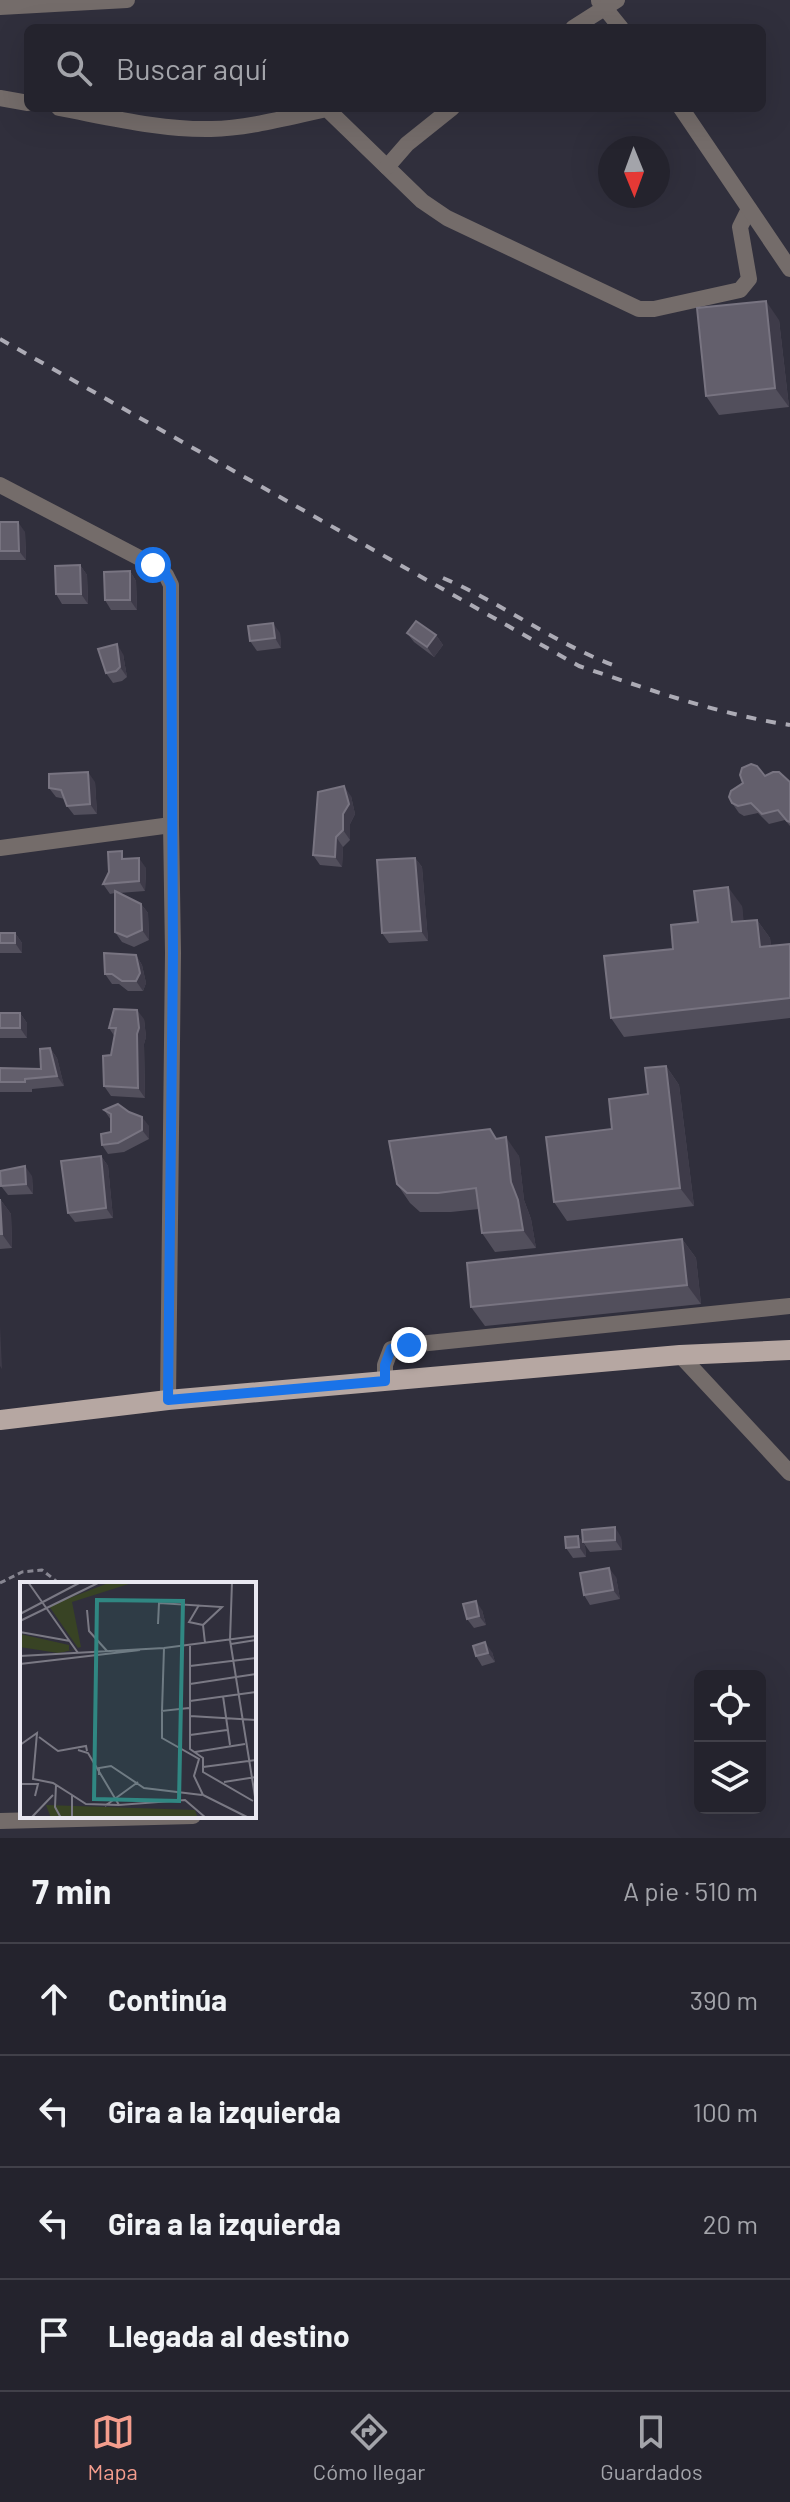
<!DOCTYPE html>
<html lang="es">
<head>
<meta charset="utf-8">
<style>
	:root { --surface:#24232d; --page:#302f39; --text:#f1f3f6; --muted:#a3a4aa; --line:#414049; --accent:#f49d8d }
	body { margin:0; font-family:Barlow,sans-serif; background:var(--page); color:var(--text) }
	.controls { position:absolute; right:24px; bottom:24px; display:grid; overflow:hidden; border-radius:12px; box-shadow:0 8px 32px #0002 }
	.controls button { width:72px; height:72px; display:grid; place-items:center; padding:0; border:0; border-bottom:2px solid var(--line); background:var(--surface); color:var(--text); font:40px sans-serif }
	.compass { position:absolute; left:598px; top:136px; width:72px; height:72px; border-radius:50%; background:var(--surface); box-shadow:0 8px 32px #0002; rotate:179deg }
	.stop { position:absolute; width:24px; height:24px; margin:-18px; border:6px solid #1a73e8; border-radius:50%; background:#fff }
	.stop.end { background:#1a73e8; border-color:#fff; box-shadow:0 2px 8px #0008 }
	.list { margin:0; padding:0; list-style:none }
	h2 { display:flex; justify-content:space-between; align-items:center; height:104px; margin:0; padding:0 32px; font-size:34px }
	h2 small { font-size:26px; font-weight:400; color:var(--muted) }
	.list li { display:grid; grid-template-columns:52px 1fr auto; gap:24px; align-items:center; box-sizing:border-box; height:112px; padding:0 32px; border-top:2px solid var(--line) }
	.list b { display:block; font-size:30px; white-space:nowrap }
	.list em { font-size:26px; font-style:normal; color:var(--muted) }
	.icon { flex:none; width:44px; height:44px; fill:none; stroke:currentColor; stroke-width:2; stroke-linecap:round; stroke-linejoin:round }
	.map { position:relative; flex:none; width:790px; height:1838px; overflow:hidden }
	.search { position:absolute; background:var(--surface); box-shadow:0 8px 32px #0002; left:24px; right:24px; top:24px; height:88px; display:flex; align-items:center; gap:20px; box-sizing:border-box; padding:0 28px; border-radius:12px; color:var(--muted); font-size:30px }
	.sheet { height:552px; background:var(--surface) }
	nav { display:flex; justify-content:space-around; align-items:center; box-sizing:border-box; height:112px; border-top:2px solid var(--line); background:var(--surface); font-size:22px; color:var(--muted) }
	nav a { display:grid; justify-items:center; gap:4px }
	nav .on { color:var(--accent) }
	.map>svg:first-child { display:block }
</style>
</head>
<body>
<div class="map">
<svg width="790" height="1838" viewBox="0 0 790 1838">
	<rect width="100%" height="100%" fill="#302f3c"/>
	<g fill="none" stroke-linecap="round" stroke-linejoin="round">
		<path stroke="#878691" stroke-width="3" stroke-dasharray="6 4" stroke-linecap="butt" d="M 0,1583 L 22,1572 L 42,1570 L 60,1584"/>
		<g stroke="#746c6a" stroke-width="16">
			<path d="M 599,1 L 621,28"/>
			<path d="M 0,7 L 127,0"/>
			<path d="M 573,28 L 617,0"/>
			<path d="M 0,98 L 28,103"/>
			<path d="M 59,108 C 108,117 161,130 211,129 C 250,128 289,117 327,109 L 422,201 L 447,218 L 639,309 L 654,309 L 740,290 L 749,279 L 740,227 L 749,209"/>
			<path d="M 681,108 L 790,269"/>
			<path d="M 387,167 L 407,144 L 452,108"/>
			<path d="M 0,485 L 153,565 L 166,575 L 171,585 L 171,825"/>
			<path d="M 0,848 L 171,825 L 173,953 L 168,1400"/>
			<path d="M 680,1355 L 790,1473"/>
			<path d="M 385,1381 L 385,1365 L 391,1349 L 409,1345 L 790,1306"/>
			<path d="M 0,1821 L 193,1816"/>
		</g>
		<path stroke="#b6a7a2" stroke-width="20" d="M 0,1420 L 168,1400 L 680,1355 L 790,1350"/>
		<g stroke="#acabb5" stroke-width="4" stroke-dasharray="10 10" stroke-linecap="butt">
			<path d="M 0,339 L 579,666 C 648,689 717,714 790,725"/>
			<path d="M 443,578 C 504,604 558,646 621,668"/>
		</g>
	</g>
	<g fill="#524f5c">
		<path d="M 779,320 L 789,407 L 719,415 L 706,396 Z"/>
		<path d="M 0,522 L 25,532 L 26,560 L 0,560 Z"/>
		<path d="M 80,565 L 87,575 L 88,604 L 62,604 L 56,594 Z"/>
		<path d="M 130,571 L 136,581 L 137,610 L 111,610 L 105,600 Z"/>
		<path d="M 280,633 L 281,648 L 257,651 L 250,641 Z"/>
		<path d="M 407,633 L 436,635 L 443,645 L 434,657 L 414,642 Z"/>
		<path d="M 123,654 L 127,677 L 122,681 L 113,683 L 106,673 Z"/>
		<path d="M 765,776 L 790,782 L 790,826 L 785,820 L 769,824 L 758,813 L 744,816 L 739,813 L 732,803 Z"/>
		<path d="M 95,782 L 97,814 L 74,815 L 67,806 L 65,799 L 56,797 L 49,788 Z"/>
		<path d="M 351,796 L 355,814 L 350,824 L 350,840 L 343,847 L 342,867 L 320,865 L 313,855 Z"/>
		<path d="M 415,858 L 422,867 L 428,941 L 389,943 L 382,933 Z"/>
		<path d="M 127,859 L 146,868 L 145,891 L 119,893 L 141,904 L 148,913 L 149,940 L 134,947 L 122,942 L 115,932 L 115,893 L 110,894 L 103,884 Z"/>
		<path d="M 742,906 L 743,921 L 757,920 L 770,938 L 771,946 L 790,944 L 790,1018 L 624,1037 L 611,1018 L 698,922 Z"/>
		<path d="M 0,933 L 15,933 L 22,943 L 22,953 L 0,953 Z"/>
		<path d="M 136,955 L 142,965 L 146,983 L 143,991 L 128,991 L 119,984 L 112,984 L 105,974 Z"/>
		<path d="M 0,1013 L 20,1013 L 27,1023 L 27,1038 L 0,1038 Z"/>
		<path d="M 144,1019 L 146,1037 L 144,1044 L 145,1098 L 111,1096 L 104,1086 L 115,1037 L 109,1028 Z"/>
		<path d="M 50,1048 L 57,1058 L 64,1086 L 32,1089 L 32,1092 L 0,1092 L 0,1068 L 41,1069 Z"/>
		<path d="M 666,1066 L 679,1085 L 694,1206 L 567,1221 L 554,1202 L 612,1129 L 648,1094 Z"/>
		<path d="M 104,1110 L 149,1126 L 149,1139 L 124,1152 L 108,1154 L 102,1145 L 111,1132 L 111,1120 Z"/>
		<path d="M 497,1139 L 519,1156 L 524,1200 L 531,1219 L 536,1248 L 495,1252 L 482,1233 L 479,1209 L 451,1212 L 420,1212 L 410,1203 L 397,1184 Z"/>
		<path d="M 101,1156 L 108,1166 L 113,1218 L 75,1222 L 68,1213 Z"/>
		<path d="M 32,1176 L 33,1194 L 8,1195 L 1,1186 Z"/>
		<path d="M 0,1199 L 11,1214 L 12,1248 L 0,1249 Z"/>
		<path d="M 682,1239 L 696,1258 L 701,1304 L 485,1326 L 471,1307 Z"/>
		<path d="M 578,1536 L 585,1546 L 586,1557 L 573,1558 L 566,1548 Z"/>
		<path d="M 621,1537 L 622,1550 L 590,1552 L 583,1542 Z"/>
		<path d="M 616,1577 L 620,1599 L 590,1605 L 584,1595 Z"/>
		<path d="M 482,1610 L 486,1625 L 474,1628 L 467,1619 Z"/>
		<path d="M 492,1652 L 495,1662 L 482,1666 L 476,1656 Z"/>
	</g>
	<g fill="#3e3b49">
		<path d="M 766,301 L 779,320 L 789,407 L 775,388 Z"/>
		<path d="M 18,522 L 25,532 L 26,560 L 19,551 Z"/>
		<path d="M 80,565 L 87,575 L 88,604 L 81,594 Z"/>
		<path d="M 130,571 L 136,581 L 137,610 L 130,600 Z"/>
		<path d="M 273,623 L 280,633 L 281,648 L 275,638 Z"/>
		<path d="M 436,635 L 443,645 L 434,657 L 427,647 Z"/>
		<path d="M 117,644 L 123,654 L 127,677 L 120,667 Z"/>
		<path d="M 88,772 L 95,782 L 97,814 L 90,804 Z"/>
		<path d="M 344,786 L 351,796 L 355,814 L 350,824 L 350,840 L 343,830 Z"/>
		<path d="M 336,837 L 343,847 L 342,867 L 335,857 Z"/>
		<path d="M 139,858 L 146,868 L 145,891 L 139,881 Z"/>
		<path d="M 415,858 L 422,867 L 428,941 L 421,931 Z"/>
		<path d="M 728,887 L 742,906 L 746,941 L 732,922 Z"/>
		<path d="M 141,904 L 148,913 L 149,940 L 142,930 Z"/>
		<path d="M 757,920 L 770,938 L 773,966 L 760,947 Z"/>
		<path d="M 15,933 L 22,943 L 22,953 L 15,943 Z"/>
		<path d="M 136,955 L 142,965 L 146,983 L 143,991 L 136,981 Z"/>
		<path d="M 137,1010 L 144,1019 L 146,1037 L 144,1044 L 145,1098 L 138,1088 Z"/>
		<path d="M 20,1013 L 27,1023 L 27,1038 L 20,1028 Z"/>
		<path d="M 50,1048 L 57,1058 L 64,1086 L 57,1076 Z"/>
		<path d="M 666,1066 L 679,1085 L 694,1206 L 680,1188 Z"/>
		<path d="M 142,1117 L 149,1126 L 149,1139 L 142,1130 Z"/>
		<path d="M 490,1129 L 504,1148 L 506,1137 L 519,1156 L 524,1200 L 531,1219 L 536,1248 L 523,1230 Z"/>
		<path d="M 101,1156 L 108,1166 L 113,1218 L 106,1208 Z"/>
		<path d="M 25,1166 L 32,1176 L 33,1194 L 26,1184 Z"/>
		<path d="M 0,1199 L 11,1214 L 12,1248 L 2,1234 Z"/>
		<path d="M 682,1239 L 696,1258 L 701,1304 L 687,1285 Z"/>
		<path d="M 0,1326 L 2,1369 L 0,1366 Z"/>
		<path d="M 615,1527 L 621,1537 L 622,1550 L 615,1540 Z"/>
		<path d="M 578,1536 L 585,1546 L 586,1557 L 579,1547 Z"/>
		<path d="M 609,1568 L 616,1577 L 620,1599 L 613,1590 Z"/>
		<path d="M 476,1601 L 482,1610 L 486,1625 L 479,1616 Z"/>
		<path d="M 485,1642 L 492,1652 L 495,1662 L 488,1653 Z"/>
	</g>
	<g fill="#635f6c" stroke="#787481" stroke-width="2">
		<path d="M 766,301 L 775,388 L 706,396 L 697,308 Z"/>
		<path d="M 0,522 L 18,522 L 19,551 L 0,551 Z"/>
		<path d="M 80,565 L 81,594 L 56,594 L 55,566 Z"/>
		<path d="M 130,571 L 130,600 L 105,600 L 104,572 Z"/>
		<path d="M 416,621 L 436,635 L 427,647 L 407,633 Z"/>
		<path d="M 273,623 L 275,638 L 250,641 L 248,626 Z"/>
		<path d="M 117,644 L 120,667 L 116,671 L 106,673 L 98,649 Z"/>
		<path d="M 751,764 L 757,766 L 765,776 L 773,772 L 779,772 L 790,782 L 790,822 L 787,821 L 778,810 L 762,814 L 751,803 L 738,806 L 732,803 L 729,797 L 731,791 L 743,783 L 740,775 L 742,768 Z"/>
		<path d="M 88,772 L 90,804 L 67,806 L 61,790 L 49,788 L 49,774 Z"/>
		<path d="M 344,786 L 349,804 L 343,814 L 343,830 L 336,837 L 335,857 L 313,855 L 318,792 Z"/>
		<path d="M 122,851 L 122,859 L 139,858 L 139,881 L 103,884 L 109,872 L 108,852 Z"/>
		<path d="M 415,858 L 421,931 L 382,933 L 377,860 Z"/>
		<path d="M 728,887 L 732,922 L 757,920 L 760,947 L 790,944 L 790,998 L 611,1018 L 604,956 L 673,949 L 671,925 L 698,922 L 694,891 Z"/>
		<path d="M 115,891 L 141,904 L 142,930 L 127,937 L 115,932 Z"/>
		<rect x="0" y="933" width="15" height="10"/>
		<path d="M 104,953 L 136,955 L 140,973 L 136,981 L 122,981 L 112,974 L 105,974 Z"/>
		<path d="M 114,1009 L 137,1010 L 139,1028 L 137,1034 L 138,1088 L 104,1086 L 103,1056 L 111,1055 L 116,1028 L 109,1028 Z"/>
		<rect x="0" y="1013" width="20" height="15"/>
		<path d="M 50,1048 L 57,1076 L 25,1079 L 25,1082 L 0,1082 L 0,1068 L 41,1069 L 40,1049 Z"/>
		<path d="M 666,1066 L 680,1188 L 554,1202 L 546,1137 L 612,1129 L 609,1099 L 648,1094 L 645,1068 Z"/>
		<path d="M 118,1104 L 129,1112 L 142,1117 L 142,1130 L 118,1143 L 102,1145 L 101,1134 L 111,1132 L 111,1114 L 104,1110 Z"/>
		<path d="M 490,1129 L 496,1139 L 506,1137 L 511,1182 L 518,1200 L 523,1230 L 482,1233 L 476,1188 L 438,1193 L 407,1193 L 397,1184 L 389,1141 Z"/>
		<path d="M 101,1156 L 106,1208 L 68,1213 L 61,1161 Z"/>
		<path d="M 25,1166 L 26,1184 L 1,1186 L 0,1171 Z"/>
		<path d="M 0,1199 L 2,1234 L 0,1234 Z"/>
		<path d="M 682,1239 L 687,1285 L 471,1307 L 467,1263 Z"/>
		<path d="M 615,1527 L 615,1540 L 583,1542 L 582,1530 Z"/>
		<path d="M 578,1536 L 579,1547 L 566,1548 L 565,1537 Z"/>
		<path d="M 609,1568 L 613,1590 L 584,1595 L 580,1573 Z"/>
		<path d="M 476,1601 L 479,1616 L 467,1619 L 463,1604 Z"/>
		<path d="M 485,1642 L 488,1653 L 476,1656 L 473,1646 Z"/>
	</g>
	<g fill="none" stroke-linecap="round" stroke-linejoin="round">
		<path stroke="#1a73e8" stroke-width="10" d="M 153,565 L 166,575 L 171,585 L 173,953 L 168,1400 L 385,1381 L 385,1365 L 391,1349 L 409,1345"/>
	</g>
	<g transform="translate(20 1582)">
		<rect width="236" height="236" fill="#302f3c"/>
		<path d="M 91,0 L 115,0 L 52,20 L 61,65 L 44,70 L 38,71 L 0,65 L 0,52 L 49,63 L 49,69 L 58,66 L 29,24 ZM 26,223 L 175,228 L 178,236 L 31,236 Z" fill="#384324"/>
		<path fill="none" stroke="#7a7984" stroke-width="2" d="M 8,0 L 58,71M 179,23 L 169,40 L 183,43M 67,28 L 69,49 L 87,69M 0,32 L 61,0M 0,39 L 80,0M 138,42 L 139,21 L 202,25 L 183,43 L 185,61M 0,50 L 50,59M 210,58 L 212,0M 210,58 L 236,221M 211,62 L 236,58M 170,64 L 170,167 L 183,176 L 183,190 L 233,219M 144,66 L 142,129 L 169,126M 0,74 L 144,66 L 236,54M 0,82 L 120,68M 170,84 L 236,76M 170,102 L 236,92M 203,114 L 210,163M 170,119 L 236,110M 142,129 L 142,156 L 179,177 L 174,194 L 183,213 L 229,236M 170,134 L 236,138M 170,153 L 207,148M 19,155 L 38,169 L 66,164 L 67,169M 0,163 L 17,151 L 13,197 L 33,201 L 52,213M 58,168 L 68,171 L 99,223 L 165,218 L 186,236M 175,170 L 225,162M 183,185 L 236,178M 79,193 L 79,186 L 91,184 L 124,206 L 182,213M 204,200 L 236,195M 0,202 L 18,202 L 15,214M 36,203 L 35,225 L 41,236M 85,224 L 118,200M 11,236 L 33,213M 52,236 L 52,213 L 66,222 L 99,223"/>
		<path fill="#308782" fill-opacity="0.15" stroke="#308782" stroke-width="4" d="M 77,18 L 163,19 L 159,219 L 74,217 Z"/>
		<rect width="236" height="236" fill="none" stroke="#e9e8f1" stroke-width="4"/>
	</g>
</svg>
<div class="controls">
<button><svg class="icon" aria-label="locate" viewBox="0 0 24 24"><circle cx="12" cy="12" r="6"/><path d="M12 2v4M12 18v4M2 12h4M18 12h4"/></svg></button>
<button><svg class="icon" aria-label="layers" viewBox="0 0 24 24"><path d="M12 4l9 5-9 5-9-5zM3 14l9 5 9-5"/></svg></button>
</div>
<svg class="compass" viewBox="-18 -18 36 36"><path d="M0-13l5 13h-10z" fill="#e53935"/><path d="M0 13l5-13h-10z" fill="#a3a4aa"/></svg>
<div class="stop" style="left:153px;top:565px"></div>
<div class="stop end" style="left:409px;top:1345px"></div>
<div class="search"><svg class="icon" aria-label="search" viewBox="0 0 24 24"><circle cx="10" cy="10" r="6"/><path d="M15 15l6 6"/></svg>Buscar aquí</div>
</div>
<section class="sheet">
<h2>7 min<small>A pie · 510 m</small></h2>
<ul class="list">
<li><svg class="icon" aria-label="ahead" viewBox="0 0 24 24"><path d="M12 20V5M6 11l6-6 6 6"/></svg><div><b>Continúa</b></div><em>390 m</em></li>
<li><svg class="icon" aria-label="left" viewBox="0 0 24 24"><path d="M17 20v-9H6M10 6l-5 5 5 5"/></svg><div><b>Gira a la izquierda</b></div><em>100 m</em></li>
<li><svg class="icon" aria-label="left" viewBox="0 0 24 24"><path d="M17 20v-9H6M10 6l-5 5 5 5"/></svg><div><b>Gira a la izquierda</b></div><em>20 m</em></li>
<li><svg class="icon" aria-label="arrive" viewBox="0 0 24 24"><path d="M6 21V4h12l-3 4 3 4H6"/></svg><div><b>Llegada al destino</b></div></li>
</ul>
</section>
<nav>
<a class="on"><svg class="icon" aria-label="map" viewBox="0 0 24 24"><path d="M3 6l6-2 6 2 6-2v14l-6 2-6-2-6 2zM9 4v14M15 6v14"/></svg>Mapa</a>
<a><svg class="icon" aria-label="directions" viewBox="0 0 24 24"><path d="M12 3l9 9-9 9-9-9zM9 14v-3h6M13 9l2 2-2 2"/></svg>Cómo llegar</a>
<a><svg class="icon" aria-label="saved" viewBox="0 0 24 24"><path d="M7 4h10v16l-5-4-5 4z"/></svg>Guardados</a>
</nav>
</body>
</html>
